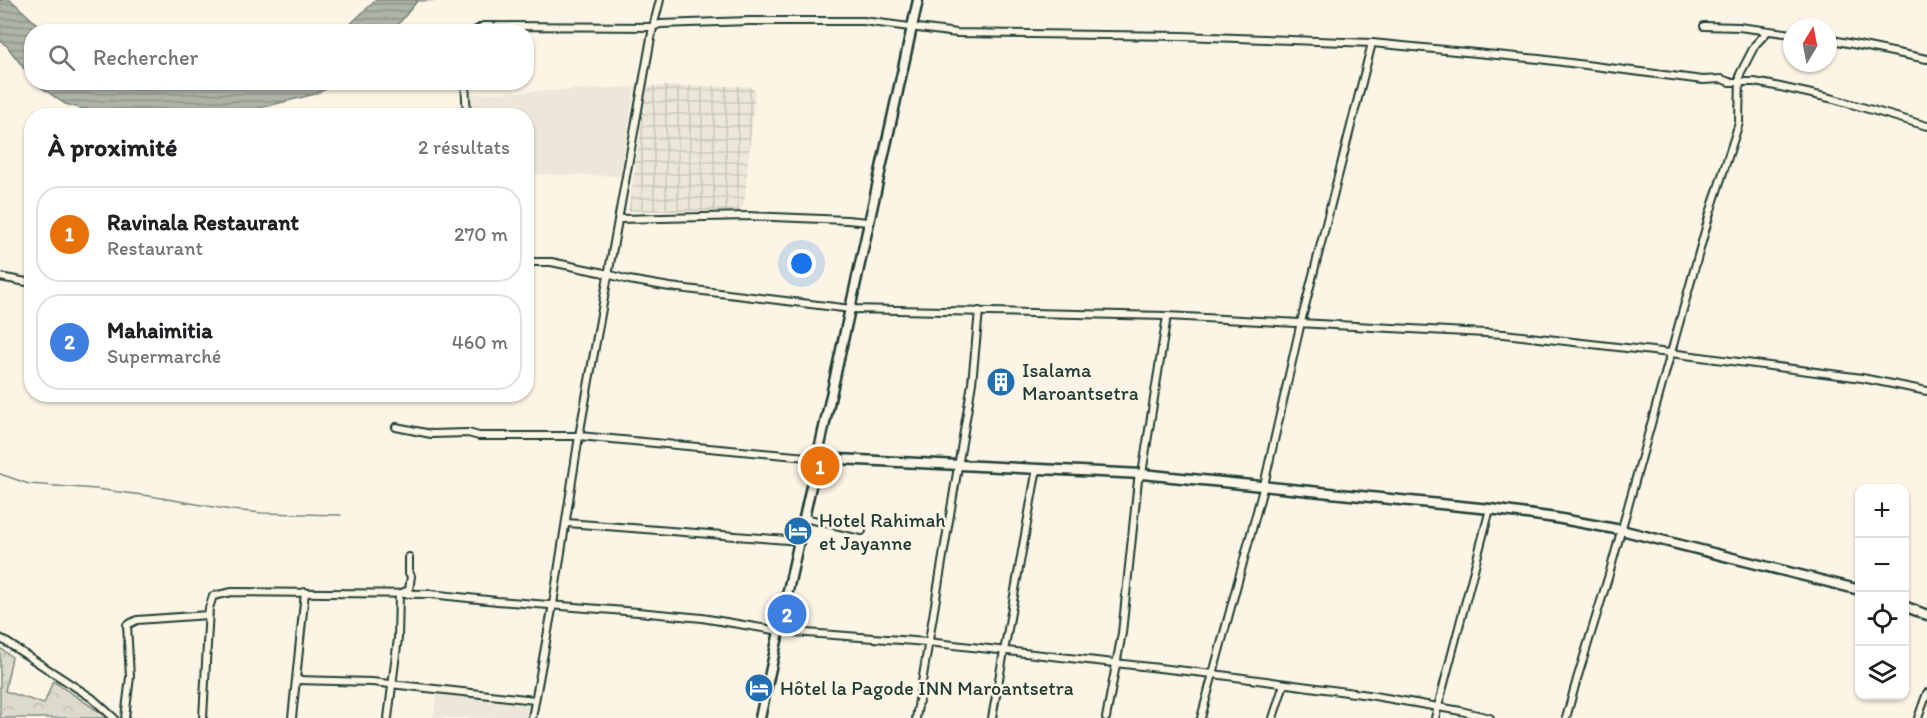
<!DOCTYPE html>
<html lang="fr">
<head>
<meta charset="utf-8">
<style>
	:root { --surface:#fff; --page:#f2f2f2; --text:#202124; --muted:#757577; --line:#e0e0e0; --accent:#1f6fb2 }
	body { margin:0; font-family:Itim,sans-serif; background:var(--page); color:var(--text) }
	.controls { position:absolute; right:18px; bottom:18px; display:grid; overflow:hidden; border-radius:12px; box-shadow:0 2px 4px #0004 }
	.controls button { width:54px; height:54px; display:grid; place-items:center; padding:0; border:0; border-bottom:2px solid var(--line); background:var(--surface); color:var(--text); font:30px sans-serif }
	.compass { position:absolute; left:1783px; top:18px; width:54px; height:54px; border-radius:50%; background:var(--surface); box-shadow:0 2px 4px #0004; rotate:10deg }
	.you { position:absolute; left:802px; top:264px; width:21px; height:21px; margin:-15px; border:4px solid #fff; border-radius:50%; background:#1a73e8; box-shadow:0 0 0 9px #1a73e833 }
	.badge { display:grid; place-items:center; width:39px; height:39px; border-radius:50%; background:var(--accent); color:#fff; font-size:20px; font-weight:700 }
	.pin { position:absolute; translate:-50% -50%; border:3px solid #fff; box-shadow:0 2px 6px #0006 }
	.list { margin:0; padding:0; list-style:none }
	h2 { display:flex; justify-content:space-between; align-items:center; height:78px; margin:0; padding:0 24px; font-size:26px }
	h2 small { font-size:20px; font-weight:400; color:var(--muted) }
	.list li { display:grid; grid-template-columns:39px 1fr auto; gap:18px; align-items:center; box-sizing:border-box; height:96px; margin:0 12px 12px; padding:0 12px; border:2px solid var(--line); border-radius:24px }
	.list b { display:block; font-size:22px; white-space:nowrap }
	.list p { margin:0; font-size:20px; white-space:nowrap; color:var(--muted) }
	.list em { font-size:20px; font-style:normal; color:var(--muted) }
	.icon { flex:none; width:33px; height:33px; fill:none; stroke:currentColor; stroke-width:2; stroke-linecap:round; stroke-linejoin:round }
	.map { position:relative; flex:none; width:1927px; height:718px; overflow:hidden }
	.search { position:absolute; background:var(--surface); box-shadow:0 2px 4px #0004; left:24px; top:24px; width:510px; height:66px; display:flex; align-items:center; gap:15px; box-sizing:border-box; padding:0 21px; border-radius:24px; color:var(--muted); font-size:22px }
	.panel { position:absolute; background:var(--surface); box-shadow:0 2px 4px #0004; left:24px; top:108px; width:510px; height:294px; border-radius:24px }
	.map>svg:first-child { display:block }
</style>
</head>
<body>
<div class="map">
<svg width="1927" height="718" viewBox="0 0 1927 718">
	<defs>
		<pattern id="industrial-grid" width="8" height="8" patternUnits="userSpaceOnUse" patternTransform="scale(1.5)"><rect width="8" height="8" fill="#ece7d8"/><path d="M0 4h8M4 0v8" fill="none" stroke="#cac7ba"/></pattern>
		<pattern id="forest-crowns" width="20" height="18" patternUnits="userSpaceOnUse" patternTransform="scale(1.5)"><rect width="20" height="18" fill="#dcdacc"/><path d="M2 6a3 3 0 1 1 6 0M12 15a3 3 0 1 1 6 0" fill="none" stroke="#bcbcb0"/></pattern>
		<pattern id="water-rules" width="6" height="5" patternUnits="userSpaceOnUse" patternTransform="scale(1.5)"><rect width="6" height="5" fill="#aeb3a7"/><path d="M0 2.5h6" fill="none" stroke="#8d9389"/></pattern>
	</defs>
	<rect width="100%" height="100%" fill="#fcf5e5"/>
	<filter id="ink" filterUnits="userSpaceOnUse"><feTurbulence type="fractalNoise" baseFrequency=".0167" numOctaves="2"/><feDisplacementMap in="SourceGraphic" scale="12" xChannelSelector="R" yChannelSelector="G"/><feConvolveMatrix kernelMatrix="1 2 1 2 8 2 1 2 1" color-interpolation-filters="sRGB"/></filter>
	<g filter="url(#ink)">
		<g fill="#ece7d8">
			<path d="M 635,87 L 620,176 L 527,174 L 526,116 L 472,115 L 471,94 Z"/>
			<path d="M 437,693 L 496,701 L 536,703 L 534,718 L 433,718 Z"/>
		</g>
		<path fill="url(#industrial-grid)" d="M 648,86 L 748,86 L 755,91 L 744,205 L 739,211 L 628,211 Z"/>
		<path fill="url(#forest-crowns)" stroke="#7e8c80" stroke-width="1.5" d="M 0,648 L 12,657 L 5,691 L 44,704 L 53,681 L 109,718 L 0,718 Z"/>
		<g fill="url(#water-rules)" stroke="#758479" stroke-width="1.5">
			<path d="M 0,0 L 11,0 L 44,31 L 32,32 L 31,78 L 7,46 L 0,41 Z"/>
			<path d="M 376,0 L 418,0 L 393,31 L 343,31 Z"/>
			<path d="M 193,82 L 339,83 L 315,94 L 228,116 L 103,114 L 65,104 L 35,83 L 103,83 L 132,89 L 175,87 Z"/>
		</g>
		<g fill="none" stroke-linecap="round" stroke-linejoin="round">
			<g stroke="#758479" stroke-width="1.5">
				<path d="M 416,1 L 439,0"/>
				<path d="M 0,474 L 29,484 L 96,489 L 150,496 L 231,510 L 262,513 L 341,515"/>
			</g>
			<g stroke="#1f3d34" stroke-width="10">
				<g id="street">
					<path d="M 1704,26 L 1739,27 L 1792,34"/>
					<path d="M 473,32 L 483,26 L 653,27 L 660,24 L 749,21 L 863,21 L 957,33 L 1181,36 L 1372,43 L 1539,59 L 1703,80 L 1722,79 L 1729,82 L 1754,82 L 1771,85 L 1834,99 L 1927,126"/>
					<path d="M 1828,39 L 1927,59"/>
					<path d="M 465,82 L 467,116"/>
					<path d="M 620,219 L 747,216 L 847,220 L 868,222"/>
					<path d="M 526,262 L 551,262 L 600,272 L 629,280 L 670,287 L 851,309 L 1167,316 L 1504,334 L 1670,353 L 1862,378 L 1927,391"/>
					<path d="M 0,277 L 32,283"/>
					<path d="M 396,427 L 431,434 L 468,433 L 479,436 L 579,436 L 818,458"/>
					<path d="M 804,518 L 862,531"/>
					<path d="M 567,523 L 800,541"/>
					<path d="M 0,638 L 92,698 L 114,718"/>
					<path d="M 297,680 L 372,682 L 535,700"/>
					<path d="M 125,718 L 130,677 L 127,625 L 137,620 L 208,615"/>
					<path d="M 203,718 L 209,608 L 213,596 L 232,592 L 430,594 L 497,601 L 638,612 L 702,618 L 780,631 L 927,642 L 1213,674 L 1369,695 L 1461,711 L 1490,718"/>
					<path d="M 292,718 L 305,592"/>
					<path d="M 388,718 L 398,638 L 399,594 L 409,590 L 411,576 L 409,573 L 409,557"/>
					<path d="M 532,718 L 553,604 L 579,436 L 653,27 L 660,0"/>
					<path d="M 916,718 L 972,383 L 979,311"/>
					<path d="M 992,718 L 1037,468"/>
					<path d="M 1106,718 L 1122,633 L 1138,480 L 1142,474 L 1167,316"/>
					<path d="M 1201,718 L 1264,485 L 1301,322 L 1372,43"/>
					<path d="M 1273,718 L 1284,684"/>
					<path d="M 1435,718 L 1490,509"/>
					<path d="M 1566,718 L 1577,679 L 1608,578 L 1710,213 L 1739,123 L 1740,74 L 1755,45 L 1767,32"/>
					<path d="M 1918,718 L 1927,693"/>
				</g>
			</g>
			<g stroke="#1f3d34" stroke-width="13">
				<g id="secondary">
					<path d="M 818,458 L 1142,474 L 1490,509 L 1556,518 L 1621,530 L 1860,590"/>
					<path d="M 1904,606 L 1927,615"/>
					<path d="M 760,718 L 918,0"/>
				</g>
			</g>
			<use href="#street" stroke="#fcf5e5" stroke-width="6"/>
			<use href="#secondary" stroke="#fcf5e5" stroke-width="8"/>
		</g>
	</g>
	<defs>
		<g id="building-disc" transform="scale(1.5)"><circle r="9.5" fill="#1f6fb2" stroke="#fcf5e5"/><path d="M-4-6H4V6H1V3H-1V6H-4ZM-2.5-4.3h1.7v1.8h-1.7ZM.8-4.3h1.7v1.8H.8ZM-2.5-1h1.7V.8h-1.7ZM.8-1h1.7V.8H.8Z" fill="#fff"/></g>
		<g id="hotel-disc" transform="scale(1.5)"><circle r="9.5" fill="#1f6fb2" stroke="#fcf5e5"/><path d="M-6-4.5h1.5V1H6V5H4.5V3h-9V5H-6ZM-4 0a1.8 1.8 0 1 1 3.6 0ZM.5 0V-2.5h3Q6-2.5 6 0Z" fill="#fff"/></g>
	</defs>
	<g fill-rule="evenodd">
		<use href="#building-disc" x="1001" y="382"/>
		<use href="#hotel-disc" x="798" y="531"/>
		<use href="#hotel-disc" x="759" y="688"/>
	</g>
	<g text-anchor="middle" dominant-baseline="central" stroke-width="5" stroke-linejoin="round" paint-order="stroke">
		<g font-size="20" fill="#1f3d34" stroke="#fcf5e5" text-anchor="start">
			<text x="1022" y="370">Isalama<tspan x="1022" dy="23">Maroantsetra</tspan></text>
			<text x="819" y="520">Hotel Rahimah<tspan x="819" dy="23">et Jayanne</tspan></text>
			<text x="780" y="688">Hôtel la Pagode INN Maroantsetra</text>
		</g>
	</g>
</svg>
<div class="controls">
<button>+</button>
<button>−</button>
<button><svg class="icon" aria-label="locate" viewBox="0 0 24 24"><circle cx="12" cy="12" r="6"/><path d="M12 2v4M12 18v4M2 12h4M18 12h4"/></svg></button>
<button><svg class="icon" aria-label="layers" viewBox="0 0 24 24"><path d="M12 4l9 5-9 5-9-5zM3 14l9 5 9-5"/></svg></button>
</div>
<svg class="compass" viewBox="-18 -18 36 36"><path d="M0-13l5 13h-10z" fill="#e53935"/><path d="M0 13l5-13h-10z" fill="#757577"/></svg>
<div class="you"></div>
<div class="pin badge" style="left:820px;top:466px;background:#e8710a">1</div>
<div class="pin badge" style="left:787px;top:614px;background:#3f7fe0">2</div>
<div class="search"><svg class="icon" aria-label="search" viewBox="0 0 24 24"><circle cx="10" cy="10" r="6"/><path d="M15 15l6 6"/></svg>Rechercher</div>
<section class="panel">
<h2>À proximité<small>2 résultats</small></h2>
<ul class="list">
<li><span class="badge" style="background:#e8710a">1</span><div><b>Ravinala Restaurant</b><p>Restaurant</p></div><em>270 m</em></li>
<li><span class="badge" style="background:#3f7fe0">2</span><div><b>Mahaimitia</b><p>Supermarché</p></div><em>460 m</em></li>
</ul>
</section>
</div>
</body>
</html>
